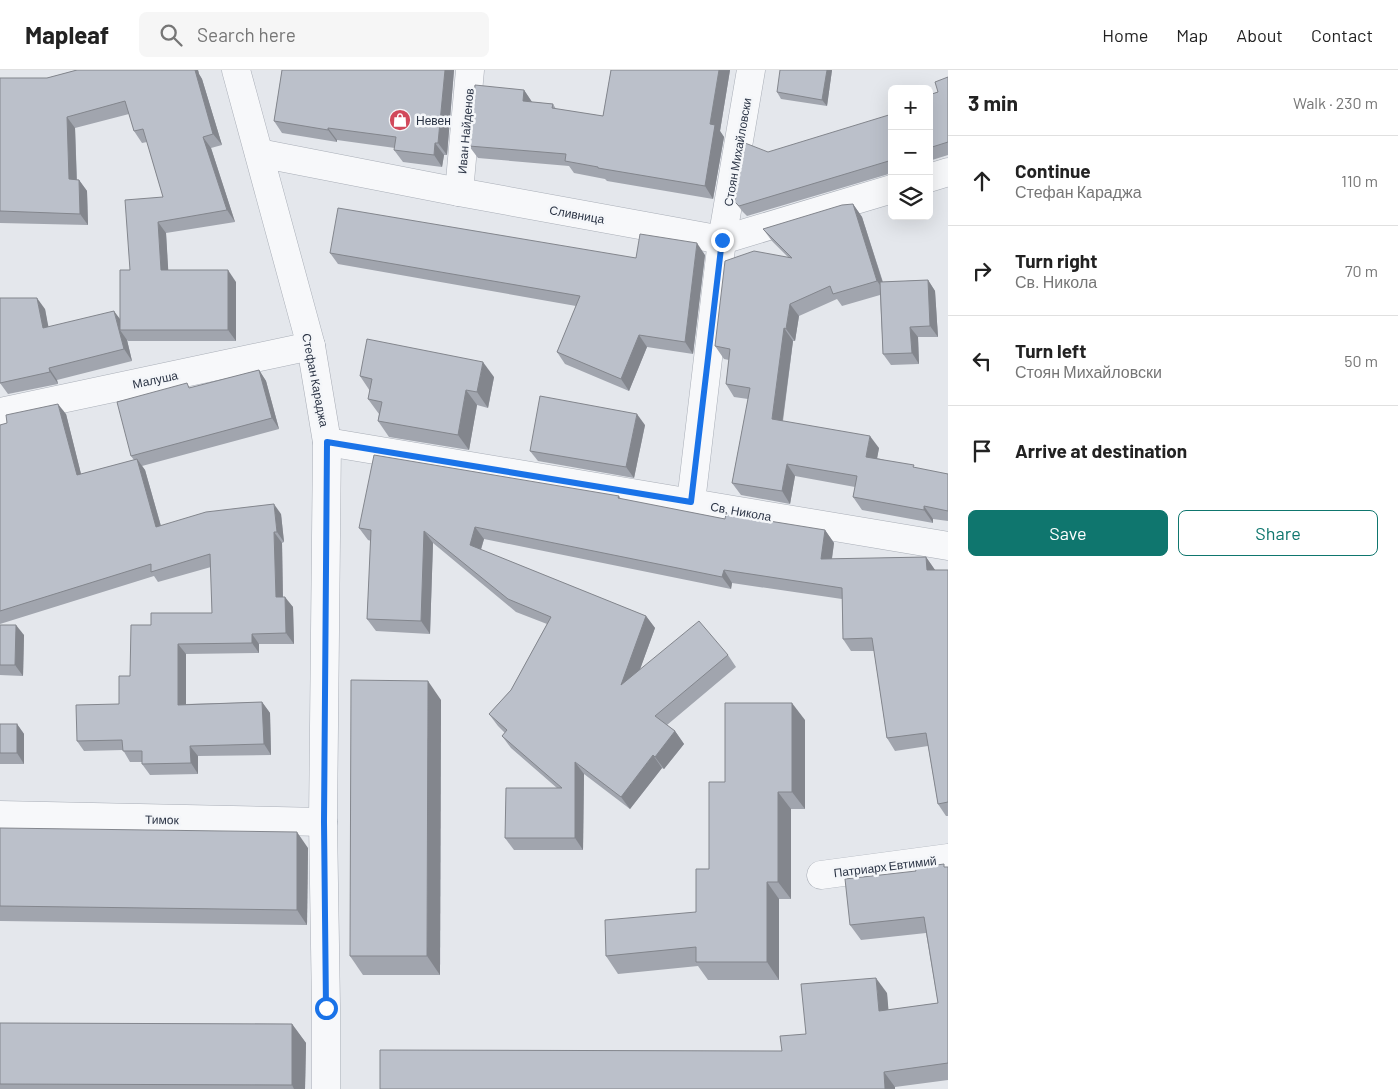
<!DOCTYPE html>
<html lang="en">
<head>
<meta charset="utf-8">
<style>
	:root { --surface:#fff; --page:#f6f6f6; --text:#222; --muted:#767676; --line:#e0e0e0; --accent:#0f766e }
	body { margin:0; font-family:Barlow,sans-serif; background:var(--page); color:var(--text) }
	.controls { position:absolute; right:15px; top:15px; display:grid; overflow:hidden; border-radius:8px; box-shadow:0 5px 20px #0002 }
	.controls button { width:45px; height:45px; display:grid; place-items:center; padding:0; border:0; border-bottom:1px solid var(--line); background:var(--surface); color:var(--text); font:25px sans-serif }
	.stop { position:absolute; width:15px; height:15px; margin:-11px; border:4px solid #1a73e8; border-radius:50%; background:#fff }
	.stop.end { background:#1a73e8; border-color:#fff; box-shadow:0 1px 5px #0008 }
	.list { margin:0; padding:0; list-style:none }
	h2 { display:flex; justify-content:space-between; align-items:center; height:65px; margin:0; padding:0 20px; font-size:21px }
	h2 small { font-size:16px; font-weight:400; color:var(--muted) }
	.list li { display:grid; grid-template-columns:32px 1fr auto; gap:15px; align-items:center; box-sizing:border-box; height:90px; padding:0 20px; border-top:1px solid var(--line) }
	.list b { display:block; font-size:19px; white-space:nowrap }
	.list p { margin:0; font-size:16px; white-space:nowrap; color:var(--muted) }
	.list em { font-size:16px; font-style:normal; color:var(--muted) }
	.actions { display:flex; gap:10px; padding:15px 20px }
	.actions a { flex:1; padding:11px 0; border:1px solid var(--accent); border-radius:8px; text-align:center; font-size:18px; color:var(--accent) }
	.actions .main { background:var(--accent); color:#fff }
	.icon { flex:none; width:28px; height:28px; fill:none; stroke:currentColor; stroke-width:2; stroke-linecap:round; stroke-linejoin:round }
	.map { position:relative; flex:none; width:948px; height:1019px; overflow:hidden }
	header { display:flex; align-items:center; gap:30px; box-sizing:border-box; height:70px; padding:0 25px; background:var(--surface); border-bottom:1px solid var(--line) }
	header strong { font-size:24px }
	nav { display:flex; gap:28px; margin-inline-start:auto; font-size:18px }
	.search { width:350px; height:45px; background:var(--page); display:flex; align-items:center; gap:12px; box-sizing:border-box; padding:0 18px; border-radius:8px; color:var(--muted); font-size:19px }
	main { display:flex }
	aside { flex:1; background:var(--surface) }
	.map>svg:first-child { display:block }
</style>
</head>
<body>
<header>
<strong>Mapleaf</strong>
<div class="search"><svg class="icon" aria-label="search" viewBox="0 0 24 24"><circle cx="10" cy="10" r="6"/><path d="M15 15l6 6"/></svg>Search here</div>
<nav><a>Home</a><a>Map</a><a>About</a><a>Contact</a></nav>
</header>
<main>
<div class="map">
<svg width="948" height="1019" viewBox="0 0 948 1019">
	<rect width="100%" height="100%" fill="#e4e7ec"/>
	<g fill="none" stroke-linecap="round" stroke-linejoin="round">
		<g stroke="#a9aeb7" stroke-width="29">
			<g id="street">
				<path d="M 236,0 L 311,276 L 327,372 L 323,752 L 326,937 L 326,1019"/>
				<path d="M 259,83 L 459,122 L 722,170 L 892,119"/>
				<path d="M 929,108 L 948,102"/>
				<path d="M 459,122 L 470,0"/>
				<path d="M 0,342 L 311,276"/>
				<path d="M 327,372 L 948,476"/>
				<path d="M 691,432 L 722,170 L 751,0"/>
				<path d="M 0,745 L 323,752"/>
				<path d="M 821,805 L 948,788"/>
			</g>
		</g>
		<use href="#street" stroke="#f7f8fa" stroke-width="28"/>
	</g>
	<g fill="#a1a5ae">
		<path d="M 77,0 L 198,0 L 199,4 L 202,9 L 222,75 L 211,78 L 235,152 L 166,163 L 168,200 L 236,212 L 236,271 L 128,271 L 127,270 L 132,291 L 57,310 L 58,314 L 8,324 L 0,313 L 0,228 L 45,239 L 48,257 L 120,249 L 130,200 L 163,127 L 147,72 L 142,73 L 134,61 L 129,44 L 75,58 L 77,110 L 79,110 L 87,121 L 88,155 L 0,153 L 0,8 L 47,8 Z"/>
		<path d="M 282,0 L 454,0 L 447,85 L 444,85 L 442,97 L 403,92 L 394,80 L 395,78 L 337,70 L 337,72 L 282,63 L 274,51 Z"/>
		<path d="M 611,0 L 730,0 L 720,61 L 724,67 L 713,129 L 607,111 L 605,109 L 574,103 L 569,96 L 478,88 L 469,76 L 524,20 L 532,32 L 553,34 L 556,39 L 603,46 Z"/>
		<path d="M 832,0 L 827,36 L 781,29 L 777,22 Z"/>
		<path d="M 948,7 L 948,85 L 929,91 L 929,25 L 938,22 Z"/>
		<path d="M 892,44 L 892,103 L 747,146 L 743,142 L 735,132 Z"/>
		<path d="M 853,134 L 862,147 L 883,212 L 928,210 L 935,221 L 938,267 L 918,267 L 919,294 L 891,295 L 883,284 L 880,225 L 842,236 L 837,229 L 799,246 L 795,271 L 793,271 L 783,351 L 879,378 L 877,388 L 915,398 L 948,404 L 948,451 L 933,449 L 933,453 L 862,440 L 853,427 L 855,417 L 795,406 L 790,434 L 741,425 L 732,413 L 748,329 L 734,327 L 726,314 L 729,290 L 724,289 L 715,276 L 788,187 L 772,171 L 763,159 Z"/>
		<path d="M 330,183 L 636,188 L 705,185 L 693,284 L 647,277 L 629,321 L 565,294 L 557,282 L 576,236 L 338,194 Z"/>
		<path d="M 259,300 L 266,311 L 279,359 L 142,396 L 145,400 L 161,456 L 281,444 L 284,472 L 282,473 L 283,527 L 293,537 L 294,574 L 259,574 L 259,583 L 186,584 L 186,634 L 262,632 L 270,643 L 271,685 L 198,686 L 198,704 L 150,705 L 142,694 L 142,692 L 130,692 L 123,680 L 84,681 L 77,671 L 119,634 L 151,555 L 212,543 L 211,497 L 158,512 L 154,506 L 0,554 L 0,355 L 66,344 L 81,404 L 134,390 L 131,386 L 191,318 Z"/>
		<path d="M 360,306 L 494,307 L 488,338 L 477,335 L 469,380 L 389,367 L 378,351 L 379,344 L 368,329 L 370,321 Z"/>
		<path d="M 645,355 L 634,408 L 538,391 L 530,381 Z"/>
		<path d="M 619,426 L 621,429 L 725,449 L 825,460 L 834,473 L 832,489 L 926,487 L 935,500 L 948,500 L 948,746 L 946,746 L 938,734 L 928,676 L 895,681 L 887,668 L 874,581 L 851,581 L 843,569 L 842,529 L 732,513 L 731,519 L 484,469 L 481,480 L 646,546 L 655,558 L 640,599 L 728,585 L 736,597 L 667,655 L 675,661 L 684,674 L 664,699 L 662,698 L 630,739 L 584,704 L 583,780 L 514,780 L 505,768 L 557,718 L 511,678 L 502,666 L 505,663 L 498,656 L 489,644 L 511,620 L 547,554 L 516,542 L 433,473 L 430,564 L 376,561 L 367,549 L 371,471 L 368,470 L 359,458 Z"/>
		<path d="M 0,555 L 24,565 L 23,606 L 0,605 Z"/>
		<path d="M 441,630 L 440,905 L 363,905 L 350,886 Z"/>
		<path d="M 805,650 L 805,739 L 791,739 L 791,829 L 779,829 L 779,910 L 708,910 L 698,896 L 618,904 L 606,886 L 696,842 L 709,799 L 725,712 Z"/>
		<path d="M 0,654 L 17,654 L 24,664 L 24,694 L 0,694 Z"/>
		<path d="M 0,758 L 308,778 L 307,855 L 0,851 Z"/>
		<path d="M 948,797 L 948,1010 L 895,1017 L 782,981 L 806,964 L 887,923 L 888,940 L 938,933 L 926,863 L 861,870 L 850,855 L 916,801 Z"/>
		<path d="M 0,953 L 292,954 L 306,973 L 305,1019 L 0,1019 Z"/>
	</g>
	<g fill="#83868d">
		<path d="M 194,0 L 198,0 L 199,4 L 202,9 L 222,75 L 213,64 Z"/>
		<path d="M 445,0 L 454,0 L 447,85 L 438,73 Z"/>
		<path d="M 719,0 L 730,0 L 720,61 L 724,67 L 713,129 L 705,116 L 710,54 Z"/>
		<path d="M 827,0 L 832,0 L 827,36 L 822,30 Z"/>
		<path d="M 524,20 L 532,32 L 523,31 Z"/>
		<path d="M 67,47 L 75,58 L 77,121 L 69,109 Z"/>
		<path d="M 328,58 L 337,70 L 337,72 L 328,60 Z"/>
		<path d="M 203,67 L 211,78 L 235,152 L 227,140 Z"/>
		<path d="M 435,73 L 444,85 L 442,97 L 434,85 Z"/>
		<path d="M 79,110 L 87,121 L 88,155 L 80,144 Z"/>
		<path d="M 853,134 L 862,147 L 886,223 L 877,211 Z"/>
		<path d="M 158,152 L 166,163 L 169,212 L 161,200 Z"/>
		<path d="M 697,173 L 705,185 L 693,284 L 685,272 Z"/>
		<path d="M 228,200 L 236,212 L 236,271 L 228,260 Z"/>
		<path d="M 928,210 L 935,221 L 938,267 L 930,256 Z"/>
		<path d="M 37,228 L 45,239 L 51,270 L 43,258 Z"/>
		<path d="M 790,234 L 799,246 L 795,271 L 786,259 Z"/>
		<path d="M 114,241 L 123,253 L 120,260 L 127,270 L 132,291 L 124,279 Z"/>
		<path d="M 910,257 L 918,267 L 919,294 L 912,283 Z"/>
		<path d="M 784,258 L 793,271 L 781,362 L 772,349 Z"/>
		<path d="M 639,265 L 647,277 L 629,321 L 621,309 Z"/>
		<path d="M 483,292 L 494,307 L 488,338 L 477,322 Z"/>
		<path d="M 49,298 L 57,310 L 58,314 L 50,302 Z"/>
		<path d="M 259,300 L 266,311 L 279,359 L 272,348 Z"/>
		<path d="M 466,320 L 477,335 L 469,380 L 458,365 Z"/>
		<path d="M 58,334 L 66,344 L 84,416 L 77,405 Z"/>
		<path d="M 637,344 L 645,355 L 634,408 L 626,397 Z"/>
		<path d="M 870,366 L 879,378 L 875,399 L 866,387 Z"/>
		<path d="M 137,389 L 145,400 L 164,467 L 156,457 Z"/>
		<path d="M 787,394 L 795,406 L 790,434 L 782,421 Z"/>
		<path d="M 274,434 L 281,444 L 284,472 L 277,462 Z"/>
		<path d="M 924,436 L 933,449 L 933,453 L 924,440 Z"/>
		<path d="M 475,457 L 484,469 L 478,488 L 470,475 Z"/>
		<path d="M 825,460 L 834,473 L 830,501 L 821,489 Z"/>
		<path d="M 424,461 L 433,473 L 430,564 L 421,551 Z"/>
		<path d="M 274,462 L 282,473 L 283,537 L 276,527 Z"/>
		<path d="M 926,487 L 935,500 L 927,500 Z"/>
		<path d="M 724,500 L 732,513 L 731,519 L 722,507 Z"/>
		<path d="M 285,527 L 293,537 L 294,574 L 286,563 Z"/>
		<path d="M 646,546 L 655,558 L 630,627 L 621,615 Z"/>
		<path d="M 16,555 L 24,565 L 23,606 L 15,595 Z"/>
		<path d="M 252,564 L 259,574 L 259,583 L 252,573 Z"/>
		<path d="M 178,574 L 186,584 L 186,645 L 178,635 Z"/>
		<path d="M 428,611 L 441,630 L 440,905 L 427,886 Z"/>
		<path d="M 262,632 L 270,643 L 271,685 L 264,674 Z"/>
		<path d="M 792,633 L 805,650 L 805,739 L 792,722 Z"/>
		<path d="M 17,654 L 24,664 L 24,694 L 17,683 Z"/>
		<path d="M 675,661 L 684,674 L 664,699 L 655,687 Z"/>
		<path d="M 190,676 L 198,686 L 198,704 L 191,693 Z"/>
		<path d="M 653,685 L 662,698 L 630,739 L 621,727 Z"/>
		<path d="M 575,692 L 584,704 L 583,780 L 575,768 Z"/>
		<path d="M 778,722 L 791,739 L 791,829 L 778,812 Z"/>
		<path d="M 297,762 L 308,778 L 307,855 L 297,840 Z"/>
		<path d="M 767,812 L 779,829 L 779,910 L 767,892 Z"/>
		<path d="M 876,908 L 887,923 L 890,957 L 879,941 Z"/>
		<path d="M 292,954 L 306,973 L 305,1019 L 294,1019 L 292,1015 Z"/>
		<path d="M 884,1002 L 895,1017 L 895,1019 L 885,1019 Z"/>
	</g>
	<g fill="#bbc0ca" stroke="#83868d">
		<path d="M 77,0 L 195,0 L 213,64 L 203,67 L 227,140 L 158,152 L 161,200 L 228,200 L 228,260 L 120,260 L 120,200 L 130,200 L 125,130 L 163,127 L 143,59 L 134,61 L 125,31 L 67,47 L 69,109 L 79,110 L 80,144 L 0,141 L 0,8 L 47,8 Z"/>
		<path d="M 282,0 L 445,0 L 438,73 L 435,73 L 434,85 L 394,80 L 396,67 L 328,58 L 328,60 L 274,51 Z"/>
		<path d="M 611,0 L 719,0 L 710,54 L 715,55 L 705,116 L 598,98 L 598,97 L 565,91 L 566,84 L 469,76 L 475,15 L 524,20 L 523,31 L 553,34 L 552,38 L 603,46 Z"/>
		<path d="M 780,0 L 827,0 L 822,30 L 777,22 Z"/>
		<path d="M 948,7 L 948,72 L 929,78 L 929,25 L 938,22 L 935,12 Z"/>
		<path d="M 892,44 L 892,90 L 739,136 L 735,132 L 745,73 L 768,82 Z"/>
		<path d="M 853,134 L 877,211 L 833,224 L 830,216 L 790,234 L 786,259 L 784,258 L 772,349 L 870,366 L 866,387 L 914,395 L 913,397 L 948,404 L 948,441 L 924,436 L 924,440 L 853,427 L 857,406 L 787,394 L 782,421 L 732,413 L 750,318 L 726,314 L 730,279 L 715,276 L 725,191 L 754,181 L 792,188 L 763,159 L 842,135 Z"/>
		<path d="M 338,138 L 636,188 L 640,164 L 697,173 L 685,272 L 639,265 L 621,309 L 557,282 L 580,226 L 330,183 Z"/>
		<path d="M 928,210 L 930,256 L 910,257 L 912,283 L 883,284 L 880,212 Z"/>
		<path d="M 0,228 L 37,228 L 43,258 L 114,241 L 124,279 L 49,298 L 50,302 L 0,313 Z"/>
		<path d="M 367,269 L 483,292 L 477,322 L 466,320 L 458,365 L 378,351 L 382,332 L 368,329 L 372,309 L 360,306 Z"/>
		<path d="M 259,300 L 272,348 L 131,386 L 117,332 L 187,313 L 189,318 Z"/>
		<path d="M 540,326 L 637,344 L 626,397 L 530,381 Z"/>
		<path d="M 58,334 L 77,405 L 137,389 L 156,457 L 206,442 L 274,434 L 277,462 L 274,462 L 276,527 L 285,527 L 286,563 L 252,564 L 252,573 L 178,574 L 178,635 L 262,632 L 264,674 L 190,676 L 191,693 L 142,694 L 142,681 L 123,681 L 122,670 L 77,671 L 76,635 L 119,634 L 119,606 L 130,606 L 131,555 L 151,555 L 151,543 L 212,543 L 210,484 L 151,502 L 151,494 L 0,541 L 0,355 L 7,353 L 6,345 Z"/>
		<path d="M 374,385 L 619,426 L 618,428 L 725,449 L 726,444 L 825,460 L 821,489 L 926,487 L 927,500 L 948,500 L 948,732 L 938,734 L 926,663 L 887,668 L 872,568 L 843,569 L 842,518 L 724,500 L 722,507 L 475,457 L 470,475 L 646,546 L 621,615 L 699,551 L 728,585 L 655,646 L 675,661 L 655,687 L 653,685 L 621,727 L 575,692 L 575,768 L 505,768 L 506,718 L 562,718 L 502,666 L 507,660 L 489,644 L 511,620 L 551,547 L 508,529 L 424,461 L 421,551 L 367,549 L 371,460 L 359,458 Z"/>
		<path d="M 0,555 L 16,555 L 15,595 L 0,595 Z"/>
		<path d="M 351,610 L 428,611 L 427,886 L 350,886 Z"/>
		<path d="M 725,633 L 792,633 L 792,722 L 778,722 L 778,812 L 767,812 L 767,892 L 696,892 L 696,877 L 606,886 L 605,850 L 696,842 L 696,799 L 709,799 L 709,712 L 725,712 Z"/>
		<rect x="0" y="654" width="17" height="29"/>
		<path d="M 0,758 L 297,762 L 297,840 L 0,836 Z"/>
		<path d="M 944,794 L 944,797 L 948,797 L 948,993 L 884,1002 L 885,1019 L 380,1019 L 380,980 L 782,981 L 780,966 L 806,964 L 801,914 L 876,908 L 879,941 L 938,933 L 924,847 L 850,855 L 845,809 L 916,801 L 915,798 Z"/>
		<path d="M 0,953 L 292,954 L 292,1015 L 0,1014 Z"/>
	</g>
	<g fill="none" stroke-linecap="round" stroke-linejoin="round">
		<path stroke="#1a73e8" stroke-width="6" d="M 326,938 L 324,752 L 327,372 L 691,432 L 722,170"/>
	</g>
	<defs>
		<g id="shop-disc" transform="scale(1.125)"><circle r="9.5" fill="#d1495b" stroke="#f4f6f9"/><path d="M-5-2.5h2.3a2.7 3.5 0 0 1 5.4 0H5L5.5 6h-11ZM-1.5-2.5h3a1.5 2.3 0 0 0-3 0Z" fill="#fff"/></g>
	</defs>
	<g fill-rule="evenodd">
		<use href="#shop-disc" x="400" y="50"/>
	</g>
	<g text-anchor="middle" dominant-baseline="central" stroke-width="5" stroke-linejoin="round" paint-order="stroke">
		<g font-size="12" fill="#2b3445" stroke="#f4f6f9" text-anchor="start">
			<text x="416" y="50">Невен</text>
		</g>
		<g font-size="12" fill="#2b3445" stroke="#f4f6f9">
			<text transform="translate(465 61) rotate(-85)">Иван Найденов</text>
			<text transform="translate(737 82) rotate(-80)">Стоян Михайловски</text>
			<text transform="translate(577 144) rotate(10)">Сливница</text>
			<text transform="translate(155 309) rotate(-12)">Малуша</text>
			<text transform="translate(316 310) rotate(79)">Стефан Караджа</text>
			<text transform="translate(741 441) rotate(10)">Св. Никола</text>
			<text transform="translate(162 749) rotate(1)">Тимок</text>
			<text transform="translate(885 796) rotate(-7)">Патриарх Евтимий</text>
		</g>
	</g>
</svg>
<div class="controls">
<button>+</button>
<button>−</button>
<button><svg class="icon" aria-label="layers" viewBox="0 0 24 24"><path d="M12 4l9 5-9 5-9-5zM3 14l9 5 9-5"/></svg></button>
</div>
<div class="stop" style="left:326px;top:938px"></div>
<div class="stop end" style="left:722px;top:170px"></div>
</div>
<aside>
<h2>3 min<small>Walk · 230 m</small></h2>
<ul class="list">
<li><svg class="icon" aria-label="ahead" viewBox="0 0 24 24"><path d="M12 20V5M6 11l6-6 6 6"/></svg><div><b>Continue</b><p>Стефан Караджа</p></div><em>110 m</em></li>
<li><svg class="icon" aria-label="right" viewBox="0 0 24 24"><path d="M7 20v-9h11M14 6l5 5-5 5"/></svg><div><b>Turn right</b><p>Св. Никола</p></div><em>70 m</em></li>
<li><svg class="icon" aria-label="left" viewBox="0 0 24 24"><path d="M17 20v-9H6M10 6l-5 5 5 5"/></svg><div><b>Turn left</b><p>Стоян Михайловски</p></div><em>50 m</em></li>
<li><svg class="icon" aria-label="arrive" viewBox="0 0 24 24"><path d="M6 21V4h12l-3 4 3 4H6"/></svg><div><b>Arrive at destination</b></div></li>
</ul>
<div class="actions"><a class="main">Save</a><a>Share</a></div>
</aside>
</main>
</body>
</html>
